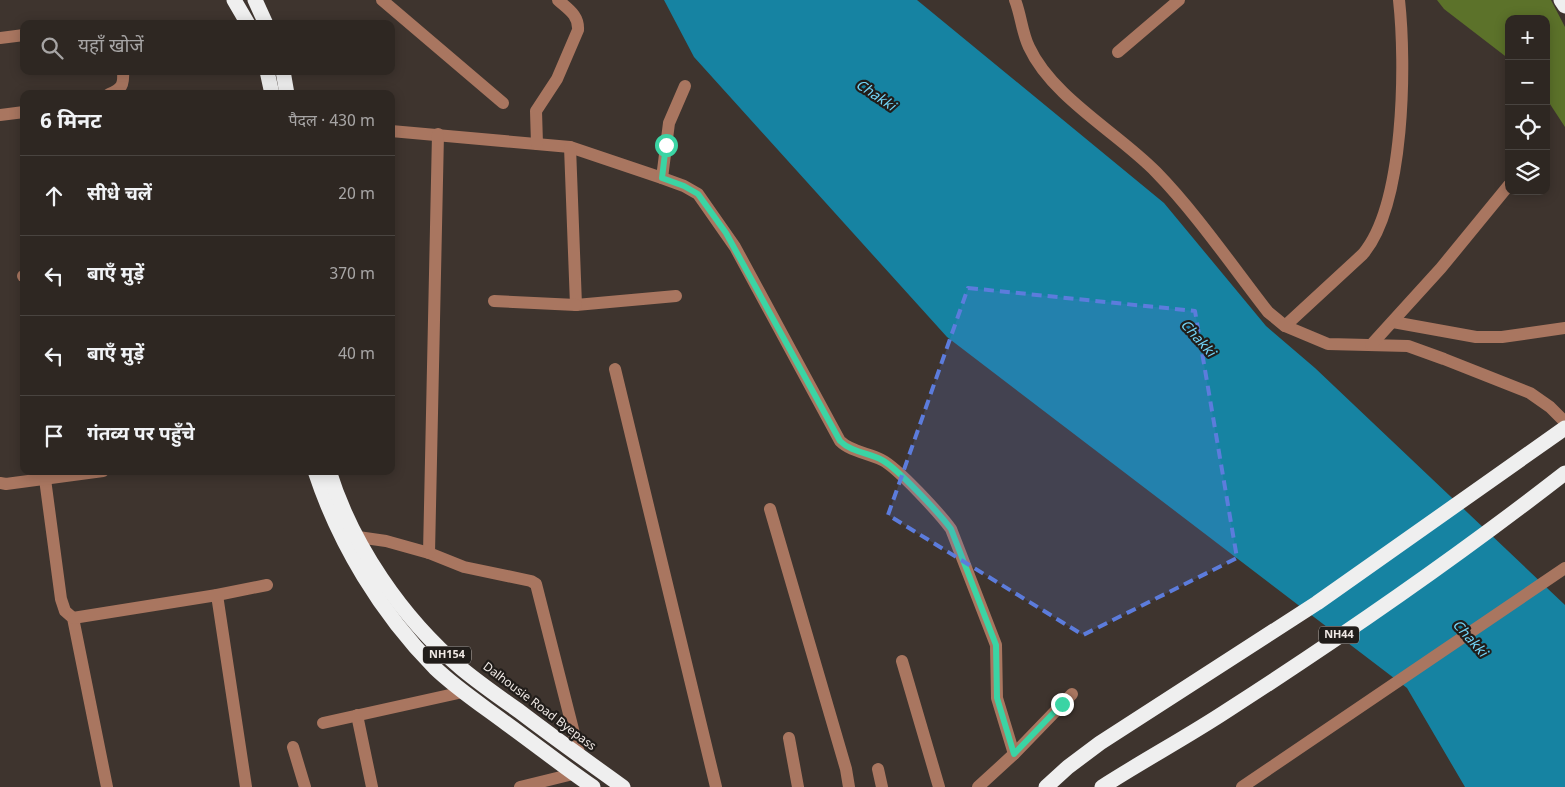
<!DOCTYPE html>
<html lang="hi">
<head>
<meta charset="utf-8">
<style>
	:root { --surface:#2e2722; --page:#362f2a; --text:#f1f3f6; --muted:#a7a5a5; --line:#494440 }
	body { margin:0; font-family:Georgia,"Noto Sans Devanagari",serif; background:var(--page); color:var(--text) }
	.controls { position:absolute; right:15px; top:15px; display:grid; overflow:hidden; border-radius:10px; box-shadow:0 2px 12px #0003 }
	.controls button { width:45px; height:45px; display:grid; place-items:center; padding:0; border:0; border-bottom:1px solid var(--line); background:var(--surface); color:var(--text); font:25px sans-serif }
	.stop { position:absolute; width:15px; height:15px; margin:-11px; border:4px solid #3bd4a4; border-radius:50%; background:#fff }
	.stop.end { background:#3bd4a4; border-color:#fff; box-shadow:0 1px 5px #0008 }
	.list { margin:0; padding:0; list-style:none }
	h2 { display:flex; justify-content:space-between; align-items:center; height:65px; margin:0; padding:0 20px; font-size:21px }
	h2 small { font-size:16px; font-weight:400; color:var(--muted) }
	.list li { display:grid; grid-template-columns:32px 1fr auto; gap:15px; align-items:center; box-sizing:border-box; height:80px; padding:0 20px; border-top:1px solid var(--line) }
	.list b { display:block; font-size:19px; white-space:nowrap }
	.list em { font-size:16px; font-style:normal; color:var(--muted) }
	.icon { flex:none; width:28px; height:28px; fill:none; stroke:currentColor; stroke-width:2; stroke-linecap:round; stroke-linejoin:round }
	.map { position:relative; flex:none; width:1565px; height:787px; overflow:hidden }
	.search { position:absolute; background:var(--surface); box-shadow:0 2px 12px #0003; left:20px; top:20px; width:375px; height:55px; display:flex; align-items:center; gap:12px; box-sizing:border-box; padding:0 18px; border-radius:10px; color:var(--muted); font-size:19px }
	.panel { position:absolute; background:var(--surface); box-shadow:0 2px 12px #0003; left:20px; top:90px; width:375px; height:385px; border-radius:10px }
	.map>svg:first-child { display:block }
</style>
</head>
<body>
<div class="map">
<svg width="1565" height="787" viewBox="0 0 1565 787">
	<rect width="100%" height="100%" fill="#3e342e"/>
	<path fill="#5c722a" d="M 1437,0 L 1551,0 L 1565,27 L 1565,127 L 1546,98 L 1546,19 L 1509,19 L 1509,59 L 1444,9 Z"/>
	<path fill="#1683a2" d="M 664,0 L 917,0 L 1164,203 L 1266,326 L 1315,368 L 1565,605 L 1565,787 L 1465,787 L 1407,688 L 947,337 L 694,57 Z"/>
	<g fill="none" stroke-linecap="round" stroke-linejoin="round">
		<g stroke="#a97660" stroke-width="12">
			<path d="M 382,0 L 503,103"/>
			<path d="M 1015,0 C 1021,15 1022,33 1029,47 C 1052,97 1118,133 1156,172 C 1196,213 1233,267 1268,312 L 1285,326 L 1328,344 L 1408,346 L 1444,359 L 1530,393 L 1550,407 L 1565,422"/>
			<path d="M 0,38 L 24,35"/>
			<path d="M 1118,52 L 1179,0"/>
			<path d="M 109,94 C 122,89 124,85 123,71"/>
			<path d="M 0,115 L 24,112"/>
			<path d="M 391,131 L 570,147 L 662,178 L 684,186 L 698,194 L 735,247 L 840,441 C 851,452 869,453 882,460 C 898,468 940,514 951,529 L 996,645 L 997,698 L 1014,754"/>
			<path d="M 537,144 L 536,111 L 557,79 L 578,30 C 579,15 568,9 558,0"/>
			<path d="M 570,147 L 576,305 L 676,296"/>
			<path d="M 662,178 L 669,123 L 685,86"/>
			<path d="M 23,276 L 24,276"/>
			<path d="M 494,301 L 576,305"/>
			<path d="M 1393,322 L 1476,337 L 1502,337 L 1565,328"/>
			<path d="M 1285,326 L 1363,254 C 1405,204 1406,63 1399,0"/>
			<path d="M 1371,345 L 1441,268 L 1509,185"/>
			<path d="M 615,369 L 716,787"/>
			<path d="M 45,479 L 61,599 L 65,611 L 73,618 L 107,787"/>
			<path d="M 0,483 L 6,484 L 103,471"/>
			<path d="M 770,509 L 846,769 L 849,787"/>
			<path d="M 358,537 L 386,541 L 429,553 L 464,567 L 531,581 L 536,584 L 580,757"/>
			<path d="M 429,553 L 438,134"/>
			<path d="M 217,595 L 246,787"/>
			<path d="M 73,618 L 217,595 L 267,585"/>
			<path d="M 902,661 L 939,787"/>
			<path d="M 357,715 L 372,787"/>
			<path d="M 323,723 L 463,692"/>
			<path d="M 789,738 L 798,787"/>
			<path d="M 293,747 L 305,787"/>
			<path d="M 878,769 L 882,787"/>
			<path d="M 520,787 L 573,774"/>
			<path d="M 978,787 L 1014,754 L 1072,694"/>
			<path d="M 1242,787 L 1565,568"/>
		</g>
		<g stroke="#efefef" stroke-width="15">
			<path d="M 234,0 L 248,24"/>
			<path d="M 255,0 L 266,24"/>
			<path d="M 1561,0 L 1565,6"/>
			<path d="M 267,71 L 272,94"/>
			<path d="M 283,71 L 287,94"/>
			<path d="M 315,471 C 339,544 381,613 435,668 C 457,689 483,706 507,724 C 536,745 564,767 593,787"/>
			<path d="M 329,471 C 352,545 402,618 461,668 C 479,683 499,697 519,711 C 553,737 588,762 623,787"/>
			<path d="M 1046,787 L 1068,767 L 1100,743 L 1317,603 L 1565,428"/>
			<path d="M 1102,787 C 1144,760 1187,737 1228,710 C 1343,636 1457,557 1565,473"/>
		</g>
	</g>
	<g fill="none" stroke-linecap="round" stroke-linejoin="round">
		<path stroke="#3bd4a4" stroke-width="6" d="M 666,145 L 662,178 L 684,186 L 698,194 L 726,233 L 840,441 C 851,452 869,453 882,460 C 897,468 940,514 951,529 L 996,645 L 997,698 L 1014,754 L 1062,704"/>
	</g>
	<path fill="#5c7cdc" fill-opacity="0.2" stroke="#5c7cdc" stroke-width="4" stroke-dasharray="10 6" stroke-linejoin="round" d="M 968,288 L 1195,311 L 1237,558 L 1083,635 L 888,515 Z"/>
	<g text-anchor="middle" dominant-baseline="central" stroke-width="4.5" stroke-linejoin="round" paint-order="stroke">
		<g fill="#211d1a" stroke="#b1aba7" stroke-width="1">
			<rect x="1319" y="626.5" width="40" height="17" rx="4"/>
			<rect x="423" y="646.5" width="48" height="17" rx="4"/>
		</g>
		<g font-size="11" font-weight="bold" fill="#efe8e4">
			<text x="1339" y="635">NH44</text>
			<text x="447" y="655">NH154</text>
		</g>
		<g font-size="12" fill="#efe8e4" stroke="#211d1a">
			<text transform="translate(539 707) rotate(37)">Dalhousie Road Byepass</text>
		</g>
		<g font-size="14" font-style="italic" fill="#73d5f8" stroke="#211d1a">
			<text transform="translate(875 96) rotate(34)">Chakki</text>
			<text transform="translate(1197 339) rotate(48)">Chakki</text>
			<text transform="translate(1469 639) rotate(48)">Chakki</text>
		</g>
	</g>
</svg>
<div class="controls">
<button>+</button>
<button>−</button>
<button><svg class="icon" aria-label="locate" viewBox="0 0 24 24"><circle cx="12" cy="12" r="6"/><path d="M12 2v4M12 18v4M2 12h4M18 12h4"/></svg></button>
<button><svg class="icon" aria-label="layers" viewBox="0 0 24 24"><path d="M12 4l9 5-9 5-9-5zM3 14l9 5 9-5"/></svg></button>
</div>
<div class="stop" style="left:666px;top:145px"></div>
<div class="stop end" style="left:1062px;top:704px"></div>
<div class="search"><svg class="icon" aria-label="search" viewBox="0 0 24 24"><circle cx="10" cy="10" r="6"/><path d="M15 15l6 6"/></svg>यहाँ खोजें</div>
<section class="panel">
<h2>6 मिनट<small>पैदल · 430 m</small></h2>
<ul class="list">
<li><svg class="icon" aria-label="ahead" viewBox="0 0 24 24"><path d="M12 20V5M6 11l6-6 6 6"/></svg><div><b>सीधे चलें</b></div><em>20 m</em></li>
<li><svg class="icon" aria-label="left" viewBox="0 0 24 24"><path d="M17 20v-9H6M10 6l-5 5 5 5"/></svg><div><b>बाएँ मुड़ें</b></div><em>370 m</em></li>
<li><svg class="icon" aria-label="left" viewBox="0 0 24 24"><path d="M17 20v-9H6M10 6l-5 5 5 5"/></svg><div><b>बाएँ मुड़ें</b></div><em>40 m</em></li>
<li><svg class="icon" aria-label="arrive" viewBox="0 0 24 24"><path d="M6 21V4h12l-3 4 3 4H6"/></svg><div><b>गंतव्य पर पहुँचे</b></div></li>
</ul>
</section>
</div>
</body>
</html>
